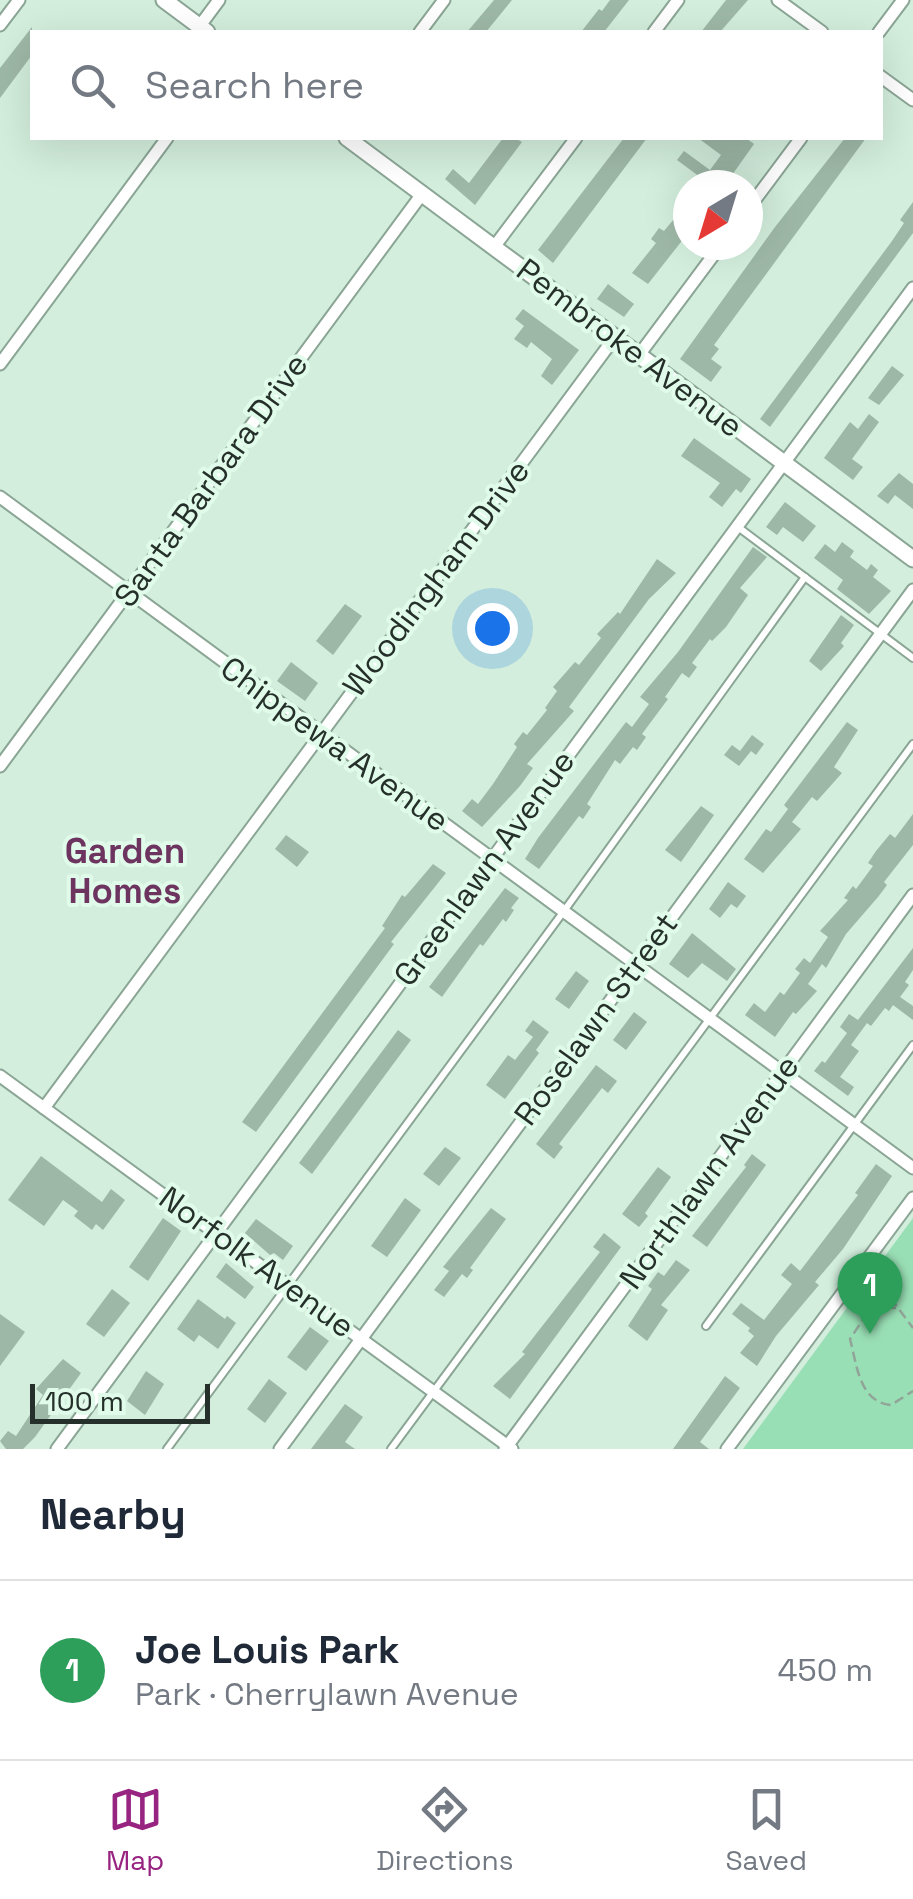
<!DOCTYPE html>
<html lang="en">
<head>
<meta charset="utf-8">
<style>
	:root { --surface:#fff; --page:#f6f6f7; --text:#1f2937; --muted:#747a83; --line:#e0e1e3; --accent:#982481 }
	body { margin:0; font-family:"Space Grotesk",sans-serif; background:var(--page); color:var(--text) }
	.compass { position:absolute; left:673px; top:170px; width:90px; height:90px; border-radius:50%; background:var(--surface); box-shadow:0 10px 40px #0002; rotate:218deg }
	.scale { position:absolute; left:30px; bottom:25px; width:180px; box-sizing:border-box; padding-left:10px; border:5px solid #26302a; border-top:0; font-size:28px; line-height:35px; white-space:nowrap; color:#26302a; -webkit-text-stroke:8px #e0fbea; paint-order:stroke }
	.you { position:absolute; left:492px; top:628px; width:35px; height:35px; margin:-25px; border:8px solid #fff; border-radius:50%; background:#1a73e8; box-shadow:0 0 0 15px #1a73e833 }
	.badge { display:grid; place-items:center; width:65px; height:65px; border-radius:50%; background:var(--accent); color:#fff; font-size:32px; font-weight:700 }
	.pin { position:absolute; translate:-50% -82px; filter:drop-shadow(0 2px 5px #0008) }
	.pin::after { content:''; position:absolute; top:52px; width:35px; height:30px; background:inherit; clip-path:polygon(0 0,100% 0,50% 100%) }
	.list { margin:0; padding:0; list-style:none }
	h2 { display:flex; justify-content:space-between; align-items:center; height:130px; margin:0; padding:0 40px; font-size:42px }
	h2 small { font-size:32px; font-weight:400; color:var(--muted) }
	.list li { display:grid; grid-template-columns:65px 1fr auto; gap:30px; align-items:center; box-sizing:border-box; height:180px; padding:0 40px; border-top:2px solid var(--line) }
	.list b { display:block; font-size:38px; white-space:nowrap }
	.list p { margin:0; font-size:32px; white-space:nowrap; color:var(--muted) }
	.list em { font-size:32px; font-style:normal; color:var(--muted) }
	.icon { flex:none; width:55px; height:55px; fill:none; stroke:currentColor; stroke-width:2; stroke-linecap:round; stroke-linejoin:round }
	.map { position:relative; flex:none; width:913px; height:1449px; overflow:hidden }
	.search { position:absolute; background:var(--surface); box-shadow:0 10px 40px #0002; left:30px; right:30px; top:30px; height:110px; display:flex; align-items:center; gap:25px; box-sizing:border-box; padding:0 35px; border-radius:0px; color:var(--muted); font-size:38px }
	.sheet { height:310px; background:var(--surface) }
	nav { display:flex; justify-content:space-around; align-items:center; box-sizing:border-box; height:140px; border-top:2px solid var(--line); background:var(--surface); font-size:28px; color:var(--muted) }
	nav a { display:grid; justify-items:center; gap:5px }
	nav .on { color:var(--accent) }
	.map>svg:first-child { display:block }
</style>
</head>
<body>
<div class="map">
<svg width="913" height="1449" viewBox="0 0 913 1449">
	<rect width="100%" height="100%" fill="#d3eedd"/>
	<path fill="#99dfb5" d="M 913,1218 L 913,1449 L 743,1449 Z"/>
	<g fill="#9eb8a7">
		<path d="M 494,0 L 512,0 L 486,32 L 467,32 Z"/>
		<path d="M 610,0 L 629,0 L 604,32 L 581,32 L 599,9 L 602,11 Z"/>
		<path d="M 726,0 L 748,0 L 720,32 L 701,32 Z"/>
		<path d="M 32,27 L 32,55 L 0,98 L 0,68 Z"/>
		<path d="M 503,138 L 515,138 L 522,142 L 475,205 L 445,179 L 453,169 L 469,183 Z"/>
		<path d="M 624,138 L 647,138 L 553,263 L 538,250 Z"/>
		<path d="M 698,138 L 746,138 L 754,144 L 725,185 L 700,185 L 704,180 L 677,160 L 684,151 L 710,170 L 721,155 Z"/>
		<path d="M 845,138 L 866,138 L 714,345 L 719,349 L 711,359 L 722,367 L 711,382 L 680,359 L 775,227 Z"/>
		<path d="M 688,202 L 688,233 L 648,284 L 632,273 L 656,243 L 651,239 L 659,228 L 664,231 Z"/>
		<path d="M 913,202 L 913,233 L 770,427 L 760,419 L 892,241 L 904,223 L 900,220 Z"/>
		<path d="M 608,284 L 634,304 L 624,317 L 597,299 Z"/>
		<path d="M 523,309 L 579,350 L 552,385 L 541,376 L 552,359 L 531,342 L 527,348 L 514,339 L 524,326 L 515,319 Z"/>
		<path d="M 892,366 L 904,375 L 879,405 L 868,398 Z"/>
		<path d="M 869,414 L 879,422 L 852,459 L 863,467 L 853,480 L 824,458 L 850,422 L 858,429 Z"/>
		<path d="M 694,438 L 751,479 L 741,493 L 736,489 L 722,507 L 709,497 L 720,483 L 681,456 Z"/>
		<path d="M 899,473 L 913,484 L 913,509 L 895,495 L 888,504 L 877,496 Z"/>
		<path d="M 785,502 L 816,526 L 803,542 L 783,527 L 777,535 L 766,527 Z"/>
		<path d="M 842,542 L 854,551 L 850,557 L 867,570 L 871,564 L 878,570 L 873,577 L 891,591 L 869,614 L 837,589 L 843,580 L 814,558 L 825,544 L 835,552 Z"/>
		<path d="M 753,547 L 767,557 L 740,588 L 748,595 L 726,627 L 712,641 L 710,639 L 692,663 L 697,667 L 689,678 L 682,673 L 665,697 L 668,699 L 642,734 L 646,737 L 637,750 L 633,747 L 620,764 L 615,760 L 587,804 L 591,807 L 583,819 L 579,816 L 539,869 L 525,859 L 538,838 L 626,722 L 632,727 L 649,704 L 640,697 L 678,652 Z"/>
		<path d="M 657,559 L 676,573 L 649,599 L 569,707 L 574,711 L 527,764 L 533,768 L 520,786 L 482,827 L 462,811 L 472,799 L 478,804 L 493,784 L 517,747 L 514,744 L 523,732 L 527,735 L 547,710 L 545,708 L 557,691 L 553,687 L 575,662 L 579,665 L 601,638 L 597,634 L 618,612 L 620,614 Z"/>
		<path d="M 345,604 L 362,616 L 333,655 L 316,641 Z"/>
		<path d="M 841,615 L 854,625 L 841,643 L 844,646 L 821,671 L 809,661 Z"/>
		<path d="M 291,662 L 318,683 L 305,701 L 277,681 Z"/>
		<path d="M 847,722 L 858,730 L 834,767 L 842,773 L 817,801 L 812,797 L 792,822 L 801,829 L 763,873 L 744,859 L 766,829 L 771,832 L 788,809 L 784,805 Z"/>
		<path d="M 752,735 L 764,744 L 756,755 L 751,751 L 739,766 L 724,755 L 732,745 L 740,751 Z"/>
		<path d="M 701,806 L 714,815 L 681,862 L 665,850 Z"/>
		<path d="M 913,814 L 913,845 L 884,882 L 887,885 L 878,897 L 846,934 L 826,968 L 822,964 L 808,984 L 817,991 L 796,1014 L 793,1012 L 775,1037 L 745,1015 L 754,1003 L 765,1012 L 780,992 L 784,995 L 800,973 L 795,969 L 804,958 L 810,963 L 828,937 L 820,931 L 848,900 L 844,898 L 853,886 L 856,889 L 873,866 L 868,863 L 876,851 L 890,834 L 895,838 Z"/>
		<path d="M 286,835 L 309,852 L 297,867 L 275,849 Z"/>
		<path d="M 433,864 L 446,873 L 391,942 L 394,944 L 256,1132 L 242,1122 L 385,928 L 382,926 L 402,895 L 405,897 Z"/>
		<path d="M 728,882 L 746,896 L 737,908 L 731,904 L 720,918 L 709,909 Z"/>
		<path d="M 505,888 L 519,898 L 511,908 L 514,910 L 506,922 L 503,919 L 483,946 L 480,944 L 442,997 L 429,987 Z"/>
		<path d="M 692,933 L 736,969 L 727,981 L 702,963 L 688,978 L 669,964 Z"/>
		<path d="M 913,948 L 913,970 L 905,982 L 909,985 L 900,997 L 913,1006 L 913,1020 L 893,1005 L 889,1011 L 885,1008 L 871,1026 L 867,1023 L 851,1045 L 859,1051 L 840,1077 L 854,1087 L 848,1096 L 814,1071 L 822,1061 L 825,1063 L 847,1033 L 840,1027 L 849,1014 L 858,1020 Z"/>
		<path d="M 576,971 L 589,981 L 569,1009 L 555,999 Z"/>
		<path d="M 634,1012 L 647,1022 L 626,1050 L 613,1040 Z"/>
		<path d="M 533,1020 L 549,1032 L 536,1050 L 539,1053 L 505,1099 L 486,1085 L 508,1055 L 515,1060 L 533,1037 L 525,1031 Z"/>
		<path d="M 398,1030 L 411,1040 L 312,1174 L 299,1163 Z"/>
		<path d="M 596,1065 L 617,1081 L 608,1093 L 602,1088 L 559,1144 L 563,1147 L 554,1159 L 536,1144 Z"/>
		<path d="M 445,1147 L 461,1158 L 439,1186 L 423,1174 Z"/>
		<path d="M 752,1154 L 766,1165 L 707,1247 L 692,1236 L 746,1167 L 744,1165 Z"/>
		<path d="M 41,1156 L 102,1202 L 111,1189 L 125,1200 L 103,1230 L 96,1224 L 92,1230 L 74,1216 L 78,1211 L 63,1200 L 44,1226 L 8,1200 Z"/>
		<path d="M 876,1164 L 892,1176 L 843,1249 L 815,1282 L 819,1285 L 776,1336 L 757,1366 L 740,1353 L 754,1336 L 748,1331 L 750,1328 L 732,1314 L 741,1303 L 764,1320 L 792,1284 L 781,1275 L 791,1263 L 800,1271 L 858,1195 L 855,1193 Z"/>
		<path d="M 658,1167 L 671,1177 L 645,1213 L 648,1216 L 639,1227 L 622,1214 Z"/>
		<path d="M 405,1198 L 421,1210 L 387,1257 L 371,1246 Z"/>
		<path d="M 491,1208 L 506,1219 L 470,1268 L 473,1270 L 467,1278 L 462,1274 L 444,1297 L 434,1290 L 449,1271 L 443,1267 Z"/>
		<path d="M 163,1218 L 181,1231 L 148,1281 L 129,1267 Z"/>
		<path d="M 256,1219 L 293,1246 L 283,1260 L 274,1253 L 270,1255 L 245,1233 Z"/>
		<path d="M 604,1233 L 621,1247 L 510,1399 L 493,1386 L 525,1354 L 522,1352 L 600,1252 L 593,1247 Z"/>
		<path d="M 676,1260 L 690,1270 L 661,1305 L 668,1310 L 647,1341 L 628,1326 L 652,1289 L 648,1286 L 658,1272 L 664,1276 Z"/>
		<path d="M 226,1263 L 254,1287 L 245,1299 L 216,1277 Z"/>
		<path d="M 112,1289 L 130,1303 L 104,1337 L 86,1324 Z"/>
		<path d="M 198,1299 L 225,1319 L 227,1316 L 236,1323 L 218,1349 L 199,1335 L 194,1342 L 177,1329 Z"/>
		<path d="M 0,1314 L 25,1332 L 0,1366 Z"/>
		<path d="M 310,1327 L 329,1341 L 306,1371 L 287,1357 Z"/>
		<path d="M 63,1359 L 81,1373 L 35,1437 L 23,1449 L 6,1449 L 0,1441 L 8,1431 L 16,1436 L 43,1395 L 36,1389 Z"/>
		<path d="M 146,1371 L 164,1384 L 145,1415 L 127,1401 Z"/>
		<path d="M 725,1376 L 740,1388 L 700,1442 L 709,1449 L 673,1449 Z"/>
		<path d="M 269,1379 L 287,1393 L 265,1423 L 247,1409 Z"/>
		<path d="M 345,1404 L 363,1417 L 345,1442 L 355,1449 L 311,1449 Z"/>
	</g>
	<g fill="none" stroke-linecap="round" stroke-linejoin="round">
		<g stroke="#8ba595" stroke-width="10">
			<g id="service">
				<path d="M 738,527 L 913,658"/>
				<path d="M 706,1326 L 913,1045"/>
				<path d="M 167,1449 L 564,911 L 805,577"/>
				<path d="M 391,1449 L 913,744"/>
			</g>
		</g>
		<g stroke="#8ba595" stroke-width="15">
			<g id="minor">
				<path d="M 778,0 L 822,32"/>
				<path d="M 0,25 L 19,0"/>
				<path d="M 199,27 L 219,0"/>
				<path d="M 420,32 L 444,0"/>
				<path d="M 654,32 L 678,0"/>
				<path d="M 879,32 L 903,0"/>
				<path d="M 880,76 L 913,100"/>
				<path d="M 748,209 L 801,138"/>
				<path d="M 494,247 L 576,138"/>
				<path d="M 639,355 L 721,245"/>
				<path d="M 0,364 L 167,138"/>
				<path d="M 0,497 L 913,1168"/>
				<path d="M 0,766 L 422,194"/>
				<path d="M 0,1076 L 512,1449"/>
				<path d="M 44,1108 L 615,337"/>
				<path d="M 57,1449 L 913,288"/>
				<path d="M 280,1449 L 913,590"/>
				<path d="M 505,1449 L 913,895"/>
				<path d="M 727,1449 L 913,1198"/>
			</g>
		</g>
		<g stroke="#8ba595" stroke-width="19">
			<g id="tertiary">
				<path d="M 164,0 L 207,32"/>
				<path d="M 347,138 L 913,559"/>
			</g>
		</g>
		<g stroke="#90a497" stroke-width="2.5" stroke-dasharray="10 5" stroke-linecap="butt">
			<path d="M 867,1280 L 886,1292 L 913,1328"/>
			<path d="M 872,1284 L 872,1306 L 850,1339 C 857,1365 859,1402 891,1405 L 913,1391"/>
			<path d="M 874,1306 L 896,1308"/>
		</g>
		<use href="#service" stroke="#fff" stroke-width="6"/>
		<use href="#minor" stroke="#fff" stroke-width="11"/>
		<use href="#tertiary" stroke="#fff" stroke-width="15"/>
	</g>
	<g text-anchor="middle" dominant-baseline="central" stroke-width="8" stroke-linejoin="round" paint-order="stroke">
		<g font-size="32" fill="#26302a" stroke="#e0fbea">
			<text transform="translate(630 348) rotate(37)">Pembroke Avenue</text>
			<text transform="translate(211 480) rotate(-54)">Santa Barbara Drive</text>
			<text transform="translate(436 578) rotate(-53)">Woodingham Drive</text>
			<text transform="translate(335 744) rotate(36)">Chippewa Avenue</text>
			<text transform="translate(484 868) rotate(-54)">Greenlawn Avenue</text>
			<text transform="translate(596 1019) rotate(-54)">Roselawn Street</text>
			<text transform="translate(709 1172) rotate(-54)">Northlawn Avenue</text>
			<text transform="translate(257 1262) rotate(36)">Norfolk Avenue</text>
		</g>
		<g font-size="35" font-weight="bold" fill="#6d345f" stroke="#e0fbea">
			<text x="125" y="851">Garden<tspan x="125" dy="40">Homes</tspan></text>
		</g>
	</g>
</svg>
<svg class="compass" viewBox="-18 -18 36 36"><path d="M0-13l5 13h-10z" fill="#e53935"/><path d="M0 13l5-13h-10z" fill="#747a83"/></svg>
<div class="scale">100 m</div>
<div class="you"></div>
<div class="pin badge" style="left:870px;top:1334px;background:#2e9e5b">1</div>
<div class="search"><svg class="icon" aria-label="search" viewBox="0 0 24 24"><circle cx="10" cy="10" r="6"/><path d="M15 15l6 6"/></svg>Search here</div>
</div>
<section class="sheet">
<h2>Nearby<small></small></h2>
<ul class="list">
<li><span class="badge" style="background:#2e9e5b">1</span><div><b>Joe Louis Park</b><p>Park · Cherrylawn Avenue</p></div><em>450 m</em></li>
</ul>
</section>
<nav>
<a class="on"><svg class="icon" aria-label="map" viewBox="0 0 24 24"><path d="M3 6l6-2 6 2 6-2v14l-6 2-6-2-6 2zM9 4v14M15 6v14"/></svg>Map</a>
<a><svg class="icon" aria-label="directions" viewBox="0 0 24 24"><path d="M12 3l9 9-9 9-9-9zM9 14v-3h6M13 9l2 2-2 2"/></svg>Directions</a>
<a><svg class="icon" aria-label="saved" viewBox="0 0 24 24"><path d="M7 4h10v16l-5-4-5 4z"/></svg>Saved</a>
</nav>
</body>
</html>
